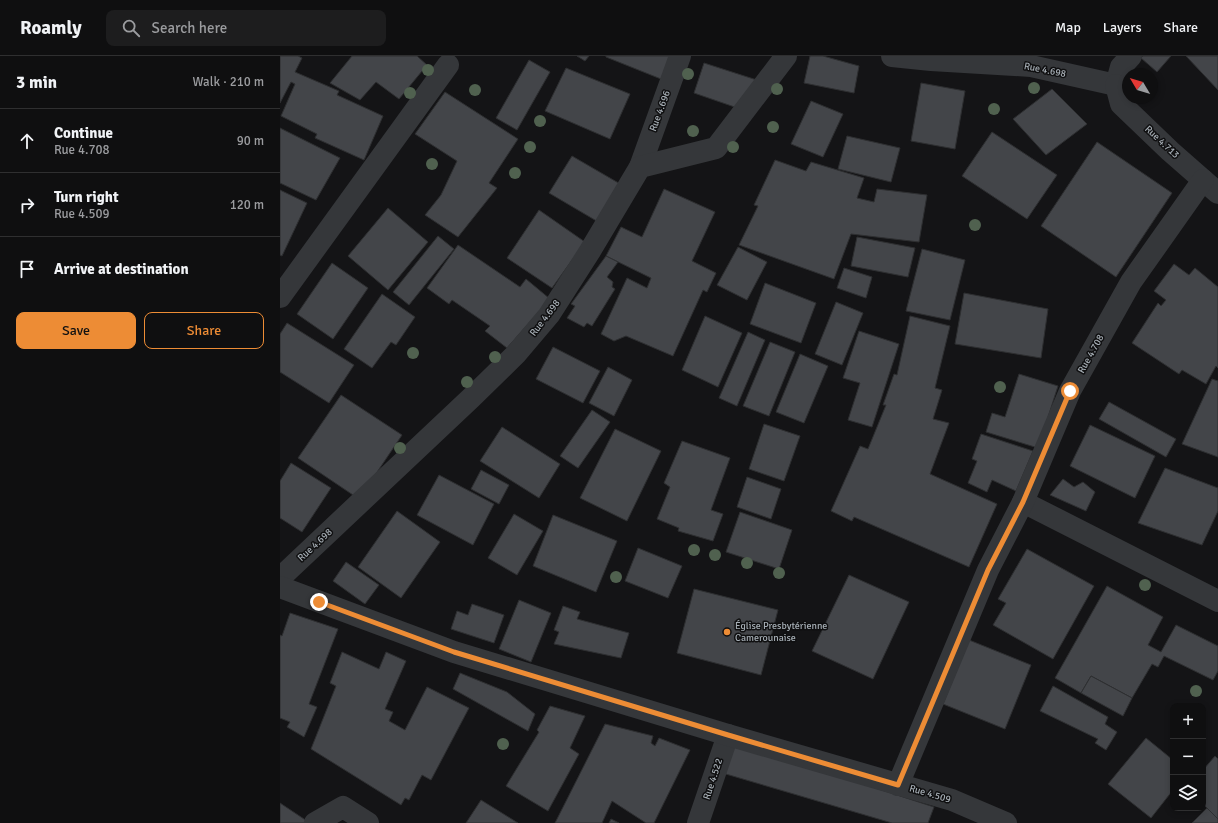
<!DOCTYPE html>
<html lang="en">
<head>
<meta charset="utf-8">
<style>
	:root { --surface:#0f0f10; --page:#1d1d1e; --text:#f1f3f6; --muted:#9b9c9f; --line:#2f2f30; --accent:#ed8c35 }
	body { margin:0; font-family:Signika,sans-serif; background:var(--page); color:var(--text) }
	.controls { position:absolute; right:12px; bottom:12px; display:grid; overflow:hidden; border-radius:8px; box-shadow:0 2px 6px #0003 }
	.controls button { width:36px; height:36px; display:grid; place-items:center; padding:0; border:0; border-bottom:1px solid var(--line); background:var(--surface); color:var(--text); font:20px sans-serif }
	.compass { position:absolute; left:842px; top:12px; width:36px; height:36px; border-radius:50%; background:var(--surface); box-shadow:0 2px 6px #0003; rotate:308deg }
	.stop { position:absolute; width:12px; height:12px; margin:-9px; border:3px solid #ed8c35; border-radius:50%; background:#fff }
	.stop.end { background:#ed8c35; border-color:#fff; box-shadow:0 1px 4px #0008 }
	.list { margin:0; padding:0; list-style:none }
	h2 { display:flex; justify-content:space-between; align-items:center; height:52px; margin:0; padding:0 16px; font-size:17px }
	h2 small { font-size:13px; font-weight:400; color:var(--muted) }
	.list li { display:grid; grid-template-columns:26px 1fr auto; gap:12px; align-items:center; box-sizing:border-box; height:64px; padding:0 16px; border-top:1px solid var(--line) }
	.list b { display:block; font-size:15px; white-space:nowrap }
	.list p { margin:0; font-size:13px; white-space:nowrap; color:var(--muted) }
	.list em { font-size:13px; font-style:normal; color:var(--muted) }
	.actions { display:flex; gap:8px; padding:12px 16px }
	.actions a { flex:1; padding:9px 0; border:1px solid var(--accent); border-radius:8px; text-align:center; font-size:14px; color:var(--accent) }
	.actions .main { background:var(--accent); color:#111 }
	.icon { flex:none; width:22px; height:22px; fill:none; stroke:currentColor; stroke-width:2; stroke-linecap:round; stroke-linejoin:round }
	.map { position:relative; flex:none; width:938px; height:767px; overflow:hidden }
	header { display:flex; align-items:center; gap:24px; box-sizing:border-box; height:56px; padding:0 20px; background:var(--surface); border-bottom:1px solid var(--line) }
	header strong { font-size:19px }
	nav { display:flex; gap:22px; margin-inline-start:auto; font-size:14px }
	.search { width:280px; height:36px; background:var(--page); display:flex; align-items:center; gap:10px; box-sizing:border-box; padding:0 14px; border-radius:8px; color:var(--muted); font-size:15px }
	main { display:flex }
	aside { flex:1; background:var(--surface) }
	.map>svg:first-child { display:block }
</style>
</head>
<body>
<header>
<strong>Roamly</strong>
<div class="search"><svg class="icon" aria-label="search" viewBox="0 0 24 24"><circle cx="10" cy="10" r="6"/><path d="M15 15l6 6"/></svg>Search here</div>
<nav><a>Map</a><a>Layers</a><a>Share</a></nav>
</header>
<main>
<aside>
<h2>3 min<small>Walk · 210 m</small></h2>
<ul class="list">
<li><svg class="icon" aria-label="ahead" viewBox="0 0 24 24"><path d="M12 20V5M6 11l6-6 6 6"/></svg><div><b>Continue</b><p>Rue 4.708</p></div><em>90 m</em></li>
<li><svg class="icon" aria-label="right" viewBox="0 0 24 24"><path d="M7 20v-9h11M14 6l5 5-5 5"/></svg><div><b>Turn right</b><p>Rue 4.509</p></div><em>120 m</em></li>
<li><svg class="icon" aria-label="arrive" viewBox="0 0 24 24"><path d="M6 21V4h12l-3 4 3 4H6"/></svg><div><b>Arrive at destination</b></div></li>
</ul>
<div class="actions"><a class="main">Save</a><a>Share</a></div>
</aside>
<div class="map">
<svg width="938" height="767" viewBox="0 0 938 767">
	<rect width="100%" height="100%" fill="#141416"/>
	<g fill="#434549" stroke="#2e2f31">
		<path d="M 0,0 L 18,0 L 22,2 L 15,16 L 59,35 L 57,39 L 103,60 L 84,104 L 35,82 L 37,78 L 1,60 L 15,28 L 11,26 L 0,47 Z"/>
		<path d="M 72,0 L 137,0 L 147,9 L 119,43 L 96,26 L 80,44 L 50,27 Z"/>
		<path d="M 297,0 L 309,0 L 305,5 Z"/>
		<path d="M 326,0 L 390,0 L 381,23 L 326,1 Z"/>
		<path d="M 530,0 L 543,0 L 579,10 L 574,37 L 524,27 Z"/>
		<path d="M 863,0 L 891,0 L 877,16 L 861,2 Z"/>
		<path d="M 906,0 L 938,0 L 938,34 Z"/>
		<path d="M 249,4 L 270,16 L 237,74 L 216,62 Z"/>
		<path d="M 424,7 L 483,26 L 472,57 L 414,37 Z"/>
		<path d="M 286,12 L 350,38 L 330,83 L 265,55 Z"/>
		<path d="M 641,27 L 685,35 L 675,93 L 631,85 Z"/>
		<path d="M 772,33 L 807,68 L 766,99 L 733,63 Z"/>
		<path d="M 165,36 L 238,83 L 209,127 L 217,132 L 178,181 L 145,159 L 161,139 L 177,105 L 135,78 Z"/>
		<path d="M 531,45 L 563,58 L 543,101 L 511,88 Z"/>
		<path d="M 0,72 L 60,102 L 36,144 L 0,127 Z"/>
		<path d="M 712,76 L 777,119 L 747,163 L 682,120 Z"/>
		<path d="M 567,80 L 620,92 L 611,126 L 558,113 Z"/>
		<path d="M 817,86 L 892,137 L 836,221 L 761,170 Z"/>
		<path d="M 292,100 L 342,129 L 320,167 L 269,137 Z"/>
		<path d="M 495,104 L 526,115 L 531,106 L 584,122 L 577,142 L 594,146 L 597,133 L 647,139 L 639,186 L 571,178 L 554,223 L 459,189 L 478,150 L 474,149 Z"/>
		<path d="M 384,133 L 435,156 L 412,205 L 436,217 L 427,236 L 423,234 L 393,300 L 346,280 L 334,285 L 321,278 L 347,222 L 367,232 L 371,222 L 326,200 L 341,171 L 362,181 Z"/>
		<path d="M 0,134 L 27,147 L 2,200 L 0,199 Z"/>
		<path d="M 108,152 L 148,186 L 108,234 L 68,200 Z"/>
		<path d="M 259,154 L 305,186 L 272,232 L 227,202 Z"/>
		<path d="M 158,180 L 174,193 L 129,249 L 113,236 Z"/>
		<path d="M 577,181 L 635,192 L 628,221 L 571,210 Z"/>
		<path d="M 178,189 L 240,231 L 246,223 L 270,243 L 227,292 L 205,275 L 210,270 L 172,244 L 169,248 L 147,232 Z"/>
		<path d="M 458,191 L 487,206 L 467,244 L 437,229 Z"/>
		<path d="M 642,193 L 685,204 L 670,264 L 626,255 Z"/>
		<path d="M 326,200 L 338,206 L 327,221 L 333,226 L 332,231 L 335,233 L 312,270 L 307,267 L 304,271 L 287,262 L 295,250 L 291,248 Z"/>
		<path d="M 52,207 L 88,232 L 53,283 L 17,258 Z"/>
		<path d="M 894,208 L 909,219 L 915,212 L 938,231 L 938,312 L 936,310 L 926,328 L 902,314 L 899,318 L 852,287 L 878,247 L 881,250 L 886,244 L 874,235 Z"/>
		<path d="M 564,212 L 592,221 L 586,242 L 557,232 Z"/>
		<path d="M 485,227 L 536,247 L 521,287 L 470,268 Z"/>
		<path d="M 684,237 L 768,253 L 761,302 L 675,288 Z"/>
		<path d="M 102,238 L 135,261 L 116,289 L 111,286 L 92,312 L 64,293 Z"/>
		<path d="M 556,246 L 583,257 L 562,309 L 535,298 Z"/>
		<path d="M 425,260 L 462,277 L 438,331 L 402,314 Z"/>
		<path d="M 630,260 L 670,270 L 655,332 L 662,334 L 653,363 L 669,367 L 650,418 L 717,448 L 689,511 L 574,461 L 572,465 L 551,455 L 580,390 L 588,393 L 606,349 L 603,349 L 614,318 L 617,319 Z"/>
		<path d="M 7,267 L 74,309 L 49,347 L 0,316 L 0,278 Z"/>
		<path d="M 579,275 L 619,288 L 592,371 L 568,364 L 580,327 L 563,322 Z"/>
		<path d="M 468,276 L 485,284 L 457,350 L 439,342 Z"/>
		<path d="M 490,286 L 515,296 L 489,360 L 463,350 Z"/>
		<path d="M 273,291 L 320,315 L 303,347 L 256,323 Z"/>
		<path d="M 520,298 L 548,310 L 524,367 L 496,356 Z"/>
		<path d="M 328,311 L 352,324 L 334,360 L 309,347 Z"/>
		<path d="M 739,318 L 778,330 L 758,392 L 706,376 L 712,357 L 725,361 Z"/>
		<path d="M 932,323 L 938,325 L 938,401 L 902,388 Z"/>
		<path d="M 61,339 L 122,379 L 79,443 L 18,402 Z"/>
		<path d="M 829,346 L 896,383 L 886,401 L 819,363 Z"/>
		<path d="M 312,354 L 330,366 L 298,412 L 280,400 Z"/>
		<path d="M 484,368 L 520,380 L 504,425 L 469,413 Z"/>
		<path d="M 810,369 L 875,400 L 855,442 L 790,410 Z"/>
		<path d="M 222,371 L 280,408 L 259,442 L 200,405 Z"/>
		<path d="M 335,373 L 381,395 L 347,465 L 300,442 Z"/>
		<path d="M 701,378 L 753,395 L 736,435 L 712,424 L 707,436 L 688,427 L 697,405 L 692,403 Z"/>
		<path d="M 402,385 L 450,402 L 431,454 L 443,458 L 433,485 L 398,475 L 399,472 L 377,463 L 390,431 L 384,427 Z"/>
		<path d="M 11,407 L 51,432 L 22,476 L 0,462 L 0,425 Z"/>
		<path d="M 885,412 L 938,432 L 938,455 L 922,489 L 858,467 Z"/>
		<path d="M 201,414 L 229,429 L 219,448 L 191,433 Z"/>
		<path d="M 159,419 L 214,448 L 193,489 L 137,459 Z"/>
		<path d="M 467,421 L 501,433 L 491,463 L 457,451 Z"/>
		<path d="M 783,423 L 794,431 L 803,426 L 815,436 L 806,455 L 770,439 Z"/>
		<path d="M 117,455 L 160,486 L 121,542 L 78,511 Z"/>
		<path d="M 460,456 L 512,474 L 499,513 L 446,496 Z"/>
		<path d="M 234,458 L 263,475 L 237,519 L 208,502 Z"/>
		<path d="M 273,459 L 337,485 L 316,536 L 253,510 Z"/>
		<path d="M 358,492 L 402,510 L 388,542 L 345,525 Z"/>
		<path d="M 747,493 L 814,530 L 773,603 L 713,569 L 726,547 L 718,543 Z"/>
		<path d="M 66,506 L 99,529 L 85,548 L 53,525 Z"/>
		<path d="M 569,519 L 629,546 L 593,623 L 532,595 Z"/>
		<path d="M 827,530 L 883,561 L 868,589 L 881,596 L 896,569 L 938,590 L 938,615 L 933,624 L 884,600 L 878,611 L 872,608 L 852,642 L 811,620 L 801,637 L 775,622 Z"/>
		<path d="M 414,533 L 498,554 L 481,619 L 397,597 Z"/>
		<path d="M 239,544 L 271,557 L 251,606 L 219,593 Z"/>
		<path d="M 192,548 L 224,559 L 214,587 L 171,573 L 177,555 L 188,559 Z"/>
		<path d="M 283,550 L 300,556 L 297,563 L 349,577 L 341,602 L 274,588 L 279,576 L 274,574 Z"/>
		<path d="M 10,557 L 58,573 L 29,648 L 37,651 L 24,681 L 7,671 L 10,666 L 0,662 L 0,579 L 2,580 Z"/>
		<path d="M 689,584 L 751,609 L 725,673 L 663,648 Z"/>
		<path d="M 62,596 L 99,613 L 106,596 L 126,605 L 105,653 L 113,656 L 109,665 L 125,674 L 147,631 L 189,652 L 151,724 L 142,719 L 129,744 L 125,742 L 121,749 L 31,693 L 56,630 L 50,627 Z"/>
		<path d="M 180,617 L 227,636 L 255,658 L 248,675 L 173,633 Z"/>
		<path d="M 811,620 L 852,642 L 843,660 L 801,637 Z"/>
		<path d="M 773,630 L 828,661 L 825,668 L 837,676 L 826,694 L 815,687 L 818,683 L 760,655 Z"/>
		<path d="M 270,650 L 305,660 L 290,692 L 299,698 L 268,755 L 226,730 L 259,676 L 257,674 Z"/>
		<path d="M 325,668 L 373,680 L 371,687 L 375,690 L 379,682 L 410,694 L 374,767 L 366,767 L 332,745 L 322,767 L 275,767 Z"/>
		<path d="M 866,682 L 893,704 L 893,734 L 871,762 L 828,728 Z"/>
		<path d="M 450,685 L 654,751 L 648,767 L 612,767 L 439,716 Z"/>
		<path d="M 935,700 L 938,703 L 938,763 L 923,748 L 923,714 Z"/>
		<path d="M 201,744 L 238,767 L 186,767 Z"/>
		<path d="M 0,747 L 30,767 L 0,767 Z"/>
		<path d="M 927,752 L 938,763 L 938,767 L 912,767 Z"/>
		<path d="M 331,763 L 339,767 L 329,767 Z"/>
	</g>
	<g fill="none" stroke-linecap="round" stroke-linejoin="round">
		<g stroke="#35373a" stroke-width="22">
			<path d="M 612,0 L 651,4 L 751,10 L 836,29 L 841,11 L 851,0"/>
			<path d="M 836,29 L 841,48 L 890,95 L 938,137"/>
			<path d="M 360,111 L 400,0"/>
			<path d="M 0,241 L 168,9"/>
			<path d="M 743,446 L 938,545"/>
			<path d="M 0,522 L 191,342 L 236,298 L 269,259 L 310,195 L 360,111 L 436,92 L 506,0"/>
			<path d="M 618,729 L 708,514 L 743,446 L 790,335 L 851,226 L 923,124"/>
			<path d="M 35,767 L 63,751 L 88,767"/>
			<path d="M 418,767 L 448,679"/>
		</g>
		<path stroke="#35373a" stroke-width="22" d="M 0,531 L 174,596 L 448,679 L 672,744 L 726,767"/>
	</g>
	<g fill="#50614f">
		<circle cx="148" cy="14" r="6"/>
		<circle cx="408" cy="18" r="6"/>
		<circle cx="754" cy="32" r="6"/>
		<circle cx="497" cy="33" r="6"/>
		<circle cx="195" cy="34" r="6"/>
		<circle cx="130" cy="37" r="6"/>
		<circle cx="714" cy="53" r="6"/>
		<circle cx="260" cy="65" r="6"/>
		<circle cx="493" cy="71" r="6"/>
		<circle cx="413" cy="75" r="6"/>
		<circle cx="250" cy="91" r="6"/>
		<circle cx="453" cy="91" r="6"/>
		<circle cx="152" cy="108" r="6"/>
		<circle cx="235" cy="117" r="6"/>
		<circle cx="695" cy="169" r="6"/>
		<circle cx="133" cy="297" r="6"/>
		<circle cx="215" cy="301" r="6"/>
		<circle cx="187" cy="326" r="6"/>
		<circle cx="720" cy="331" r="6"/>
		<circle cx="120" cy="392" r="6"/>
		<circle cx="414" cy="494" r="6"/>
		<circle cx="435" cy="499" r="6"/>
		<circle cx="467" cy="507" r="6"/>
		<circle cx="499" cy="517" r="6"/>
		<circle cx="336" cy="521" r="6"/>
		<circle cx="865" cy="529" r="6"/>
		<circle cx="916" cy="635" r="6"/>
		<circle cx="223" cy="688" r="6"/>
	</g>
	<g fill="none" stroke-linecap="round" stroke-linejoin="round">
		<path stroke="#ed8c35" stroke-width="5" d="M 39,546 L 174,596 L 448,679 L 618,729 L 708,514 L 743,446 L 790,335"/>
	</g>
	<circle fill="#ed8c35" stroke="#0f0f10" stroke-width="1.5" cx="447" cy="576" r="4"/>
	<g text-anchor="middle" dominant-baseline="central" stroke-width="3" stroke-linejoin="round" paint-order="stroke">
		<g font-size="10" fill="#a6aeb5" stroke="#0f0f10">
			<text transform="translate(765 14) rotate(11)">Rue 4.698</text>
			<text transform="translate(380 55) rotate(-70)">Rue 4.696</text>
			<text transform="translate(882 86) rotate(43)">Rue 4.713</text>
			<text transform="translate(265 262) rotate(-53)">Rue 4.698</text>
			<text transform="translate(811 298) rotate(-61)">Rue 4.708</text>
			<text transform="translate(35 489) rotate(-43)">Rue 4.698</text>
			<text transform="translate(433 723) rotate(-72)">Rue 4.522</text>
			<text transform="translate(650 738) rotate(16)">Rue 4.509</text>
		</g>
		<g font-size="10" fill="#a6aeb5" stroke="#0f0f10" text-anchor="start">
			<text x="455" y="570">Église Presbytérienne<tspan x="455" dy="12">Camerounaise</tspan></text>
		</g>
	</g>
</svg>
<div class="controls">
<button>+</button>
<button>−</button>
<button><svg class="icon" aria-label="layers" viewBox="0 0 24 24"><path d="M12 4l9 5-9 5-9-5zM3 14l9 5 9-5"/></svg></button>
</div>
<svg class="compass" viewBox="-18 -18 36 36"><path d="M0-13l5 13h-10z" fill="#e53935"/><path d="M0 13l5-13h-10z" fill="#9b9c9f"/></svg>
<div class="stop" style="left:790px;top:335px"></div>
<div class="stop end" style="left:39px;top:546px"></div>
</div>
</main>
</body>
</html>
